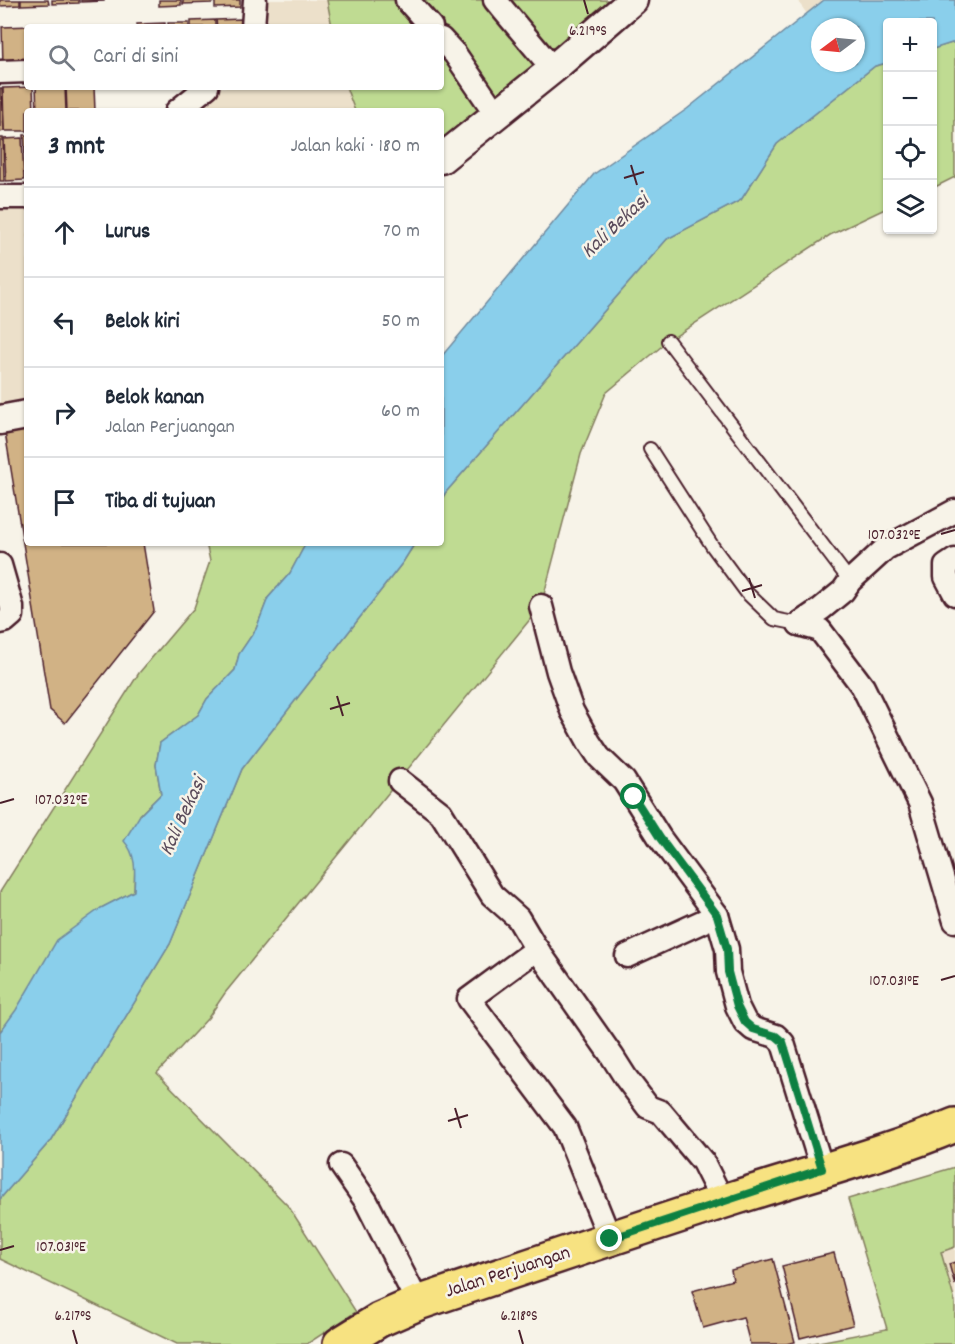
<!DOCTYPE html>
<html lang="id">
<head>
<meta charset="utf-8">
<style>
	:root { --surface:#fff; --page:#f6f6f7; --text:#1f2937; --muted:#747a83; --line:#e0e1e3 }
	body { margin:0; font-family:Dekko,sans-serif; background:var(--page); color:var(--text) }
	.controls { position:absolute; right:18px; top:18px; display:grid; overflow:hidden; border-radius:6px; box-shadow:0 2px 4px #0004 }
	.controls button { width:54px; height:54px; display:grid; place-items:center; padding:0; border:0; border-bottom:2px solid var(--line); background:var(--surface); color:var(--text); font:30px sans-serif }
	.compass { position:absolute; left:811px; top:18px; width:54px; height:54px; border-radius:50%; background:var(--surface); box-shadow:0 2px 4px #0004; rotate:254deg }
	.stop { position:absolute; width:18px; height:18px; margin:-14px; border:4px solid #0b8043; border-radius:50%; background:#fff }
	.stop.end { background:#0b8043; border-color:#fff; box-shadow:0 2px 6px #0008 }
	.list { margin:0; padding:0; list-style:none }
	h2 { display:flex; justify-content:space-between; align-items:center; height:78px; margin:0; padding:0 24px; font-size:26px }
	h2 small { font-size:20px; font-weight:400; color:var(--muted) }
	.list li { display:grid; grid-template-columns:39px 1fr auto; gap:18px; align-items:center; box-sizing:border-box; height:90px; padding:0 24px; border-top:2px solid var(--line) }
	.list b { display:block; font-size:22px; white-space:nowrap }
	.list p { margin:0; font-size:20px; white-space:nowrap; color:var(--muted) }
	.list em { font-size:20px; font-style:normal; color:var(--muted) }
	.icon { flex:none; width:33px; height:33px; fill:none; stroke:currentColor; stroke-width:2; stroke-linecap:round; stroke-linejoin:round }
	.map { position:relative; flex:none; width:955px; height:1344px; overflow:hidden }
	.search { position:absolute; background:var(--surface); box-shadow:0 2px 4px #0004; left:24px; top:24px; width:420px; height:66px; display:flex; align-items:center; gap:15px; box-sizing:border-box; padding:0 21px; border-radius:6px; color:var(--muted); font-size:22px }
	.panel { position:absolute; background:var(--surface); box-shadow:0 2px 4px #0004; left:24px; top:108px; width:420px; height:438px; border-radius:6px }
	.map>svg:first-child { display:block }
</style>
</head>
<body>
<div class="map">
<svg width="955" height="1344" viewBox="0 0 955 1344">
	<rect width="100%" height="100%" fill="#f7f3e8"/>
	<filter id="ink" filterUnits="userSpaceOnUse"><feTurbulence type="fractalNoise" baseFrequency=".0167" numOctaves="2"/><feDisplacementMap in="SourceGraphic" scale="12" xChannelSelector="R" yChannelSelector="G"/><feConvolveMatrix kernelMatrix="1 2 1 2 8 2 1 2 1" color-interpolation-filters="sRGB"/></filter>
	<g filter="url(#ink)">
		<g fill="#ece0ca">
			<path d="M 254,0 L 327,0 L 332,27 L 253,27 Z"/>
			<path d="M 797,0 L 825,0 L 807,14 Z"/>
			<path d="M 207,87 L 346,87 L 355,111 L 177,111 Z"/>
			<path d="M 0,197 L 27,197 L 27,415 L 0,414 Z"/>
			<path d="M 955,1247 L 955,1302 L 941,1251 Z"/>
		</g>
		<g fill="#bfdb92" stroke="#847d5e" stroke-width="1.5">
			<path d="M 327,0 L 618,0 L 441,159 L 441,111 L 355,111 L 346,87 L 441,87 L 441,27 L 332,27 Z"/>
			<path d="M 955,42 L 955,177 L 933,188 L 932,49 Z"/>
			<path d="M 887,63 L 887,208 L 830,235 L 668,341 L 606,393 L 581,454 L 541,606 L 225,993 L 208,1018 L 157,1073 L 289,1207 L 356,1312 L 307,1344 L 177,1344 L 0,1259 L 0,1199 L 50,1141 L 170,944 L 242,769 L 403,562 L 415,543 L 441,543 L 441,500 L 446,492 L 667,239 L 741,200 L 777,144 L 875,66 Z"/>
			<path d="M 206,543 L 306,543 L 290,573 L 268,598 L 256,629 L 239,654 L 235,670 L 207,699 L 198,715 L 160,743 L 156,765 L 161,794 L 140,815 L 131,848 L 135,863 L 134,891 L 101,908 L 0,1032 L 0,892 L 139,673 L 194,608 L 210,561 Z"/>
			<path d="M 955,1167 L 955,1247 L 941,1252 L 955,1302 L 955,1344 L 808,1344 L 887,1329 L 848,1199 Z"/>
		</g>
		<g fill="#8acfeb" stroke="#70899e" stroke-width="1.5" fill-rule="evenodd">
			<path d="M 824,0 L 955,0 L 955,42 L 933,49 L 932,22 L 888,22 L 887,63 L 875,66 L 777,144 L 741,200 L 667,239 L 446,492 L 441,500 L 441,357 L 594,174 L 687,109 ZM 820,27 L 856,27 L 856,63 L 820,63 Z"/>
			<path d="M 306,543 L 415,543 L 403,562 L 242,769 L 170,944 L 50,1141 L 0,1199 L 0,1032 L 16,1010 L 57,940 L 101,908 L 134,891 C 135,873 137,855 124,841 L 140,815 L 161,794 L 156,765 L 160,743 L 198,715 L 207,699 L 235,670 L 239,654 L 256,629 L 268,598 L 290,573 Z"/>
		</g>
		<g fill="#d1b285" stroke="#4a1f2b" stroke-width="1.5">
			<path d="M 0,0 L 20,0 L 20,5 L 0,6 Z"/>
			<path d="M 21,0 L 48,0 L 49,4 L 21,5 Z"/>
			<path d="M 52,0 L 79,0 L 79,3 L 52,4 Z"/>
			<path d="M 81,0 L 104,0 L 104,1 L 81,2 Z"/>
			<path d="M 159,0 L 181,0 L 181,5 L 159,6 Z"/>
			<path d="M 183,0 L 212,0 L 212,3 L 183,4 Z"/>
			<path d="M 215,0 L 240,0 L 240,7 L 215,8 Z"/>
			<path d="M 242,19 L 242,27 L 217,27 L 216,20 Z"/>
			<path d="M 215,20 L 215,27 L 191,27 L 191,21 Z"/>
			<path d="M 165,23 L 165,27 L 137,27 L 137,24 Z"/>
			<rect x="168" y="23" width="21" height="4"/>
			<path d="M 33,26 L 27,27 L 27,65 L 3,65 L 2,27 Z"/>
			<path d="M 33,87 L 34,111 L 27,111 L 27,131 L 4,131 L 3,88 Z"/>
			<path d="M 36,87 L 65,87 L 66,111 L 37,111 Z"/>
			<path d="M 66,87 L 94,87 L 95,111 L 67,111 Z"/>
			<path d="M 0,88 L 2,88 L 4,131 L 0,132 Z"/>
			<path d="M 24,135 L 27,135 L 27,180 L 26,180 Z"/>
			<path d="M 0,138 L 3,138 L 4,181 L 0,181 Z"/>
			<path d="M 22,138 L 24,180 L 6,181 L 4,139 Z"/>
			<path d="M 27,426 L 27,543 L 143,543 L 154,611 L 65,723 L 50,710 L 5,432 Z"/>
			<path d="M 834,1253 L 853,1325 L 800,1338 L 782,1266 Z"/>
			<path d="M 773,1259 L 795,1342 L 786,1344 L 750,1344 L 743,1317 L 703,1328 L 692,1291 L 733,1280 L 731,1270 Z"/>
			<path d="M 955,1262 L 955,1285 L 949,1264 Z"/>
		</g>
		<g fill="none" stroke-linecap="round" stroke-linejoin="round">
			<g stroke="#4a1f2b" stroke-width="16">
				<g id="service">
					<path d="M 668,341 L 850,581"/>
					<path d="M 650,449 L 713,547 L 747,593 L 774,619 L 799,624"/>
				</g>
			</g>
			<g stroke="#4a1f2b" stroke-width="27">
				<g id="minor">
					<path d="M 407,0 L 431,27"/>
					<path d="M 495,0 L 553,69"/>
					<path d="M 253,27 L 255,0"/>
					<path d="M 441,39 L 455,54 L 496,114"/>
					<path d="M 0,72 L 27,71"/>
					<path d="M 177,111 L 207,87"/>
					<path d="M 0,197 L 27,197"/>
					<path d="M 955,560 L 946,566 L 946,577 L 955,594"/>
					<path d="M 0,565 L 12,607 L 12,615 L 5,621 L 0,622"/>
					<path d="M 541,606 L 558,672 L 572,711 L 589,742 L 599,757 L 624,781 L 660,838 L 717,915 L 727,949 L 728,972 L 737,1006 L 745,1022 L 753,1029 L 776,1036 L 783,1043 L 822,1169"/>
					<path d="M 799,624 L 820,630 L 863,687 L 920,803 L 955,921"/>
					<path d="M 799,624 L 821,609 L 843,591 L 850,581 L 886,548 L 955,511"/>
					<path d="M 400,781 L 441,813 L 492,895 L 518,918 L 534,945 L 612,1056 L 626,1078 L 648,1107 L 661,1112 L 703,1162 L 715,1186 L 720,1202"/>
					<path d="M 537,949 L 469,999 L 565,1127 L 610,1239"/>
					<path d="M 627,956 L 717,915"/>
					<path d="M 341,1165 L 366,1201 L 418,1303"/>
				</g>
			</g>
			<g stroke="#4a1f2b" stroke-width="33">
				<g id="tertiary">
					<path d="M 441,159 L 553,69 L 633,0"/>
					<path d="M 0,420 L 27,415"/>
				</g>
			</g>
			<g stroke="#4a1f2b" stroke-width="38">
				<path id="primary" d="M 340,1344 L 379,1320 L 418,1303 C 523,1268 628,1232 734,1198 C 808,1174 883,1155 955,1125"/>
			</g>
			<use href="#service" stroke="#f7f3e8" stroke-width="12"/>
			<use href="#minor" stroke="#f7f3e8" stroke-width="22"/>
			<use href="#tertiary" stroke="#f7f3e8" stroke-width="28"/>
			<use href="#primary" stroke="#f7e281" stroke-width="33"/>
		</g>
	</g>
	<g fill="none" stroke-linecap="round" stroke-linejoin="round" filter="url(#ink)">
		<path stroke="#0b8043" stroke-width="8" d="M 610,1239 L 822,1169 L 783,1042 L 776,1036 L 753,1029 L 745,1022 L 737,1006 L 728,972 L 727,949 L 717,915 L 660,838 L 634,797"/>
	</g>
	<path fill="none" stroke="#4a1f2b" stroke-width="2" d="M 584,0 L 588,14M 631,165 L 637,185M 624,178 L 644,172M 941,534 L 955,530M 749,578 L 755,598M 742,591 L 762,585M 337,696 L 343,716M 330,709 L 350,703M 0,803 L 14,799M 941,980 L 955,976M 455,1108 L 461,1128M 448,1121 L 468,1115M 0,1250 L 14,1246M 73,1330 L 77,1344M 519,1330 L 523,1344"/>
	<g text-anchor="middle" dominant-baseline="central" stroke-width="5" stroke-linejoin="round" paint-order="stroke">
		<g font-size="20" fill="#4a1f2b" stroke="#f7f3e8">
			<text transform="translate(508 1273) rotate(-18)">Jalan Perjuangan</text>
		</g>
		<g font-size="21" font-style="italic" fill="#5a4b5b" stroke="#f7f3e8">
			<text transform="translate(616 227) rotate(-43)">Kali Bekasi</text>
			<text transform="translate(184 817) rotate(-65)">Kali Bekasi</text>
		</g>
	</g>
	<g font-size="15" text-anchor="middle" fill="#4a1f2b" stroke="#f7f3e8" stroke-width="5" stroke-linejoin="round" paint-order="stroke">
		<text x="588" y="35">6.219°S</text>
		<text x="894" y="539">107.032°E</text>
		<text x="61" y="804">107.032°E</text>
		<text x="894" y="985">107.031°E</text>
		<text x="61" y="1251">107.031°E</text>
		<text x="73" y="1320">6.217°S</text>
		<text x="519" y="1320">6.218°S</text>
	</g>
</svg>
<div class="controls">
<button>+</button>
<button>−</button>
<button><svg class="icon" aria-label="locate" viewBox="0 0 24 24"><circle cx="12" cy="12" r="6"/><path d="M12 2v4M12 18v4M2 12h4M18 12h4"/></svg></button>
<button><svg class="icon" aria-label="layers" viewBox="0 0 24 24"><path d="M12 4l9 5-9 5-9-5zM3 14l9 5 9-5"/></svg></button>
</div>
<svg class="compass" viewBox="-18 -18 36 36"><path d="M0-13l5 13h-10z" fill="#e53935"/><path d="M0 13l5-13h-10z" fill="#747a83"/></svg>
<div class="stop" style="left:634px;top:797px"></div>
<div class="stop end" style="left:610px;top:1239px"></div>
<div class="search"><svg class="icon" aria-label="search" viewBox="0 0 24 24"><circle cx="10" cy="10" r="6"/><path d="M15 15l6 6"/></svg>Cari di sini</div>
<section class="panel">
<h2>3 mnt<small>Jalan kaki · 180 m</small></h2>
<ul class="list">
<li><svg class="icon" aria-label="ahead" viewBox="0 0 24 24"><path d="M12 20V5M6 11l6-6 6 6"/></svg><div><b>Lurus</b></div><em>70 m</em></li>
<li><svg class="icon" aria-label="left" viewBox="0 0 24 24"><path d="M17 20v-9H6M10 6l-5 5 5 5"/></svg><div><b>Belok kiri</b></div><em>50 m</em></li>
<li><svg class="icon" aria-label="right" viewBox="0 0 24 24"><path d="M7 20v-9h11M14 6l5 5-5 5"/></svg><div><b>Belok kanan</b><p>Jalan Perjuangan</p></div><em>60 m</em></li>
<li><svg class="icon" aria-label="arrive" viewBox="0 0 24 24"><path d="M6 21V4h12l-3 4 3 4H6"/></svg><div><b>Tiba di tujuan</b></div></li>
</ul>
</section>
</div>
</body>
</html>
